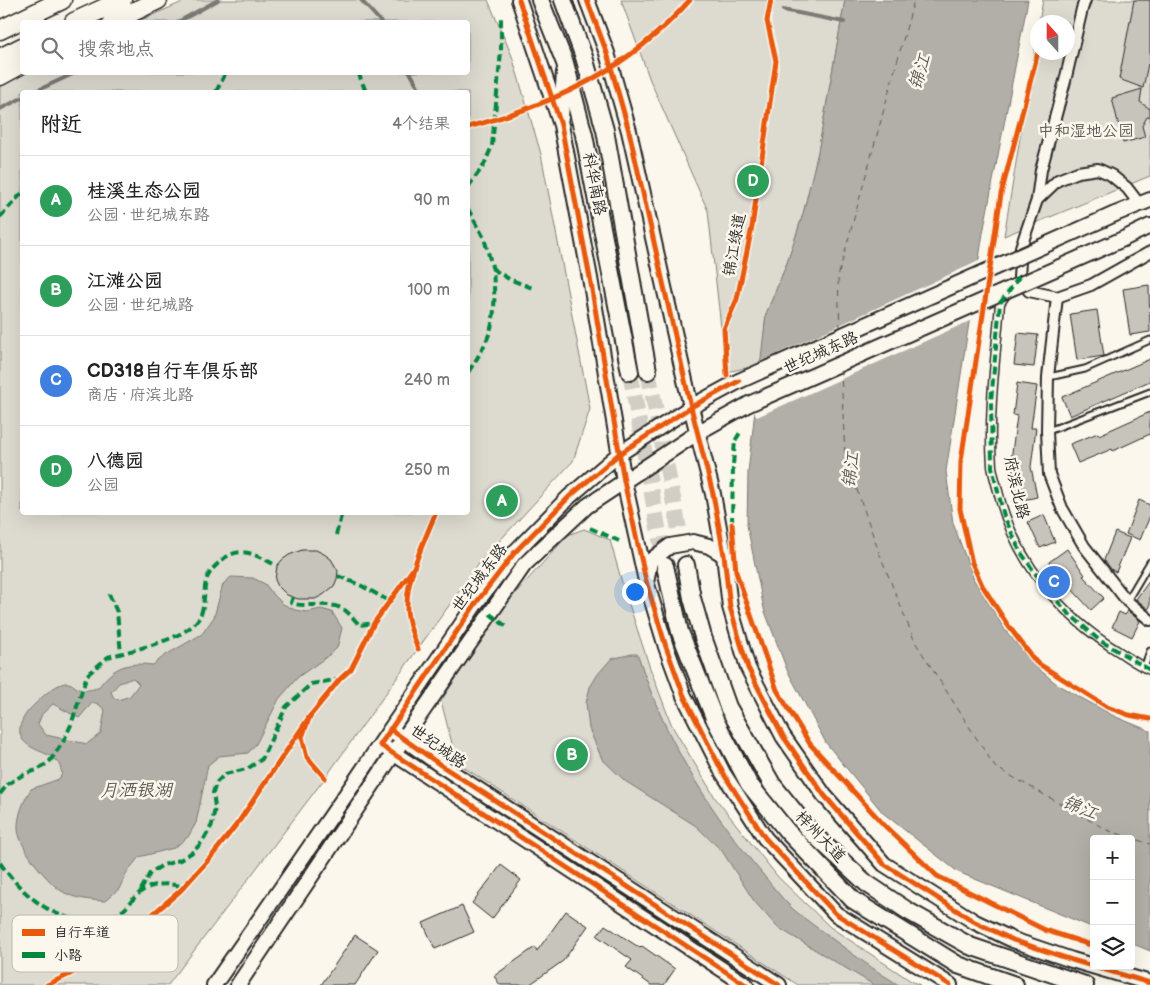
<!DOCTYPE html>
<html lang="zh">
<head>
<meta charset="utf-8">
<style>
	:root { --surface:#fff; --page:#f2f2f2; --text:#222; --muted:#767676; --line:#e0e0e0; --accent:#d1495b }
	body { margin:0; font-family:"Balsamiq Sans","LXGW WenKai TC",sans-serif; background:var(--page); color:var(--text) }
	.controls { position:absolute; right:15px; bottom:15px; display:grid; overflow:hidden; border-radius:5px; box-shadow:0 5px 20px #0002 }
	.controls button { width:45px; height:45px; display:grid; place-items:center; padding:0; border:0; border-bottom:1px solid var(--line); background:var(--surface); color:var(--text); font:25px sans-serif }
	.compass { position:absolute; left:1030px; top:15px; width:45px; height:45px; border-radius:50%; background:var(--surface); box-shadow:0 5px 20px #0002; rotate:339deg }
	.you { position:absolute; left:634px; top:591px; width:18px; height:18px; margin:-12px; border:4px solid #fff; border-radius:50%; background:#1a73e8; box-shadow:0 0 0 8px #1a73e833 }
	.badge { display:grid; place-items:center; width:32px; height:32px; border-radius:50%; background:var(--accent); color:#fff; font-size:16px; font-weight:700 }
	.pin { position:absolute; translate:-50% -50%; border:2px solid #fff; box-shadow:0 1px 5px #0006 }
	.list { margin:0; padding:0; list-style:none }
	h2 { display:flex; justify-content:space-between; align-items:center; height:65px; margin:0; padding:0 20px; font-size:21px }
	h2 small { font-size:16px; font-weight:400; color:var(--muted) }
	.list li { display:grid; grid-template-columns:32px 1fr auto; gap:15px; align-items:center; box-sizing:border-box; height:90px; padding:0 20px; border-top:1px solid var(--line) }
	.list b { display:block; font-size:19px; white-space:nowrap }
	.list p { margin:0; font-size:16px; white-space:nowrap; color:var(--muted) }
	.list em { font-size:16px; font-style:normal; color:var(--muted) }
	.icon { flex:none; width:28px; height:28px; fill:none; stroke:currentColor; stroke-width:2; stroke-linecap:round; stroke-linejoin:round }
	.map { position:relative; flex:none; width:1150px; height:985px; overflow:hidden }
	.search { position:absolute; background:var(--surface); box-shadow:0 5px 20px #0002; left:20px; top:20px; width:450px; height:55px; display:flex; align-items:center; gap:12px; box-sizing:border-box; padding:0 18px; border-radius:5px; color:var(--muted); font-size:19px }
	.panel { position:absolute; background:var(--surface); box-shadow:0 5px 20px #0002; left:20px; top:90px; width:450px; height:425px; border-radius:5px }
	.map>svg:first-child { display:block }
</style>
</head>
<body>
<div class="map">
<svg width="1150" height="985" viewBox="0 0 1150 985">
	<rect width="100%" height="100%" fill="#fbf7ec"/>
	<filter id="ink" filterUnits="userSpaceOnUse"><feTurbulence type="fractalNoise" baseFrequency=".02" numOctaves="2"/><feDisplacementMap in="SourceGraphic" scale="10" xChannelSelector="R" yChannelSelector="G"/><feConvolveMatrix kernelMatrix="1 2 1 2 8 2 1 2 1" color-interpolation-filters="sRGB"/></filter>
	<g filter="url(#ink)">
		<g fill="#dddad0" stroke="#84827e" fill-rule="evenodd">
			<path d="M 187,0 L 488,0 L 512,56 L 541,154 L 590,409 L 573,461 L 481,561 L 325,778 L 168,985 L 0,985 L 0,85 L 27,72 L 468,72 L 468,22 L 137,22 ZM 22,92 L 468,92 L 468,512 L 22,512 Z"/>
			<path d="M 621,0 L 845,0 L 818,152 L 803,214 L 787,263 L 766,314 L 761,365 L 726,372 L 708,211 L 650,80 Z"/>
			<path d="M 1043,0 L 1150,0 L 1150,176 L 1004,236 L 1037,34 L 1038,52 L 1068,52 L 1068,22 L 1039,22 Z"/>
			<path d="M 584,529 L 610,540 L 623,586 L 650,668 L 672,726 L 716,799 L 778,877 L 830,927 L 911,981 L 920,985 L 798,985 L 457,763 L 441,701 L 502,608 L 568,535 Z"/>
		</g>
		<g fill="#b1afa7" stroke="#7b7a75" fill-rule="evenodd">
			<path d="M 845,0 L 1028,0 L 983,233 L 946,471 L 953,523 L 974,580 L 1005,630 L 1034,665 L 1058,685 L 1114,716 L 1150,731 L 1150,951 L 1131,943 L 1131,839 L 1094,839 L 1094,928 L 958,872 L 883,813 L 826,743 L 787,670 L 764,609 L 747,525 L 748,472 L 766,314 L 787,263 L 803,214 L 818,152 Z"/>
			<path d="M 231,577 L 253,578 L 265,584 L 273,594 L 283,604 L 295,610 L 307,612 L 321,609 L 332,612 L 342,628 L 337,648 L 328,656 L 298,677 L 279,699 L 256,744 L 248,753 L 219,756 L 208,765 L 196,823 L 188,837 L 174,848 L 139,857 L 127,872 L 119,889 L 105,901 C 89,900 73,899 60,890 C 45,879 20,848 18,830 C 17,816 24,800 31,789 L 59,779 L 62,774 C 61,769 60,764 56,761 C 50,754 40,752 33,748 C 11,737 20,718 34,705 C 42,697 54,685 65,683 C 72,682 74,687 79,689 C 84,692 92,689 98,688 C 114,666 127,662 153,665 L 164,656 L 202,634 L 214,617 L 223,584 ZM 133,678 L 139,684 L 130,696 L 118,700 L 114,698 L 111,692 L 119,683 ZM 92,703 L 97,703 L 105,710 L 101,733 L 87,744 L 46,735 L 38,724 L 42,714 L 53,704 L 79,718 Z"/>
			<path d="M 632,654 L 637,654 L 639,658 C 664,736 703,801 755,865 C 768,880 780,897 794,910 C 806,920 819,929 831,938 C 853,954 875,971 899,985 L 874,985 L 777,927 L 754,901 L 722,851 L 696,826 L 625,781 L 602,759 L 589,729 L 586,703 L 590,687 L 598,674 L 611,659 Z"/>
		</g>
		<path fill="#fbf7ec" d="M 981,260 L 972,320 L 757,417 L 752,408 L 759,362 Z"/>
		<g fill="none" stroke-linecap="round" stroke-linejoin="round">
			<g stroke="#7b7a75" stroke-width="4">
				<path d="M 361,0 L 381,22"/>
				<path d="M 783,10 L 844,22"/>
				<path d="M 178,22 L 218,0"/>
				<path d="M 410,72 L 421,92"/>
				<path d="M 34,92 L 77,72"/>
				<path d="M 0,109 L 22,98"/>
			</g>
			<g stroke="#5a5956" stroke-width="1" stroke-dasharray="6 5" stroke-linecap="butt">
				<path d="M 840,329 L 838,277 L 914,0"/>
				<path d="M 840,343 L 841,356"/>
				<path d="M 841,370 L 845,456 L 880,555 L 915,642 L 995,767 L 1107,830 L 1150,844"/>
			</g>
		</g>
		<g fill="#c7c4bc" stroke="#2b2b2b">
			<path d="M 1134,0 L 1150,0 L 1150,64 L 1148,64 L 1143,88 L 1119,79 Z"/>
			<path d="M 1142,89 L 1140,102 L 1150,109 L 1150,116 L 1147,117 L 1142,126 L 1145,137 L 1123,143 L 1112,98 Z"/>
			<path d="M 1149,285 L 1150,332 L 1130,335 L 1123,289 Z"/>
			<path d="M 1097,310 L 1104,356 L 1077,360 L 1070,314 Z"/>
			<path d="M 1018,333 L 1038,335 L 1034,367 L 1014,365 Z"/>
			<path d="M 1150,359 L 1150,381 L 1070,416 L 1062,397 Z"/>
			<path d="M 1017,383 L 1037,386 L 1031,428 L 1036,428 L 1031,467 L 1037,497 L 1019,501 L 1011,460 L 1017,416 L 1013,415 Z"/>
			<path d="M 1150,412 L 1150,434 L 1113,451 L 1112,449 L 1078,463 L 1070,444 L 1098,433 L 1099,435 Z"/>
			<path d="M 1139,500 L 1150,505 L 1150,516 L 1140,540 L 1126,534 Z"/>
			<path d="M 1044,515 L 1055,542 L 1040,548 L 1028,522 Z"/>
			<path d="M 1115,532 L 1130,538 L 1116,572 L 1112,570 L 1104,560 Z"/>
			<path d="M 1067,549 L 1085,575 L 1083,576 L 1104,598 L 1091,610 L 1069,586 L 1067,588 L 1049,562 Z"/>
			<path d="M 302,550 L 316,550 L 324,554 L 331,559 L 338,571 L 337,579 L 334,586 L 323,595 L 315,599 L 298,599 L 287,595 L 278,586 L 275,580 L 277,566 L 282,560 L 289,555 Z"/>
			<path d="M 1150,580 L 1150,607 L 1148,609 L 1136,599 Z"/>
			<path d="M 1128,611 L 1140,621 L 1132,637 L 1112,627 L 1119,612 L 1125,615 Z"/>
			<path d="M 501,865 L 521,880 L 492,919 L 472,903 Z"/>
			<path d="M 462,906 L 474,932 L 435,949 L 423,923 Z"/>
			<path d="M 566,911 L 588,926 L 563,961 L 529,985 L 500,985 L 494,976 L 535,947 L 537,951 Z"/>
			<path d="M 605,925 L 640,948 L 642,946 L 675,969 L 664,985 L 651,985 L 626,967 L 632,960 L 597,936 Z"/>
			<path d="M 355,935 L 378,950 L 355,985 L 321,985 Z"/>
		</g>
		<g fill="none" stroke-linecap="round" stroke-linejoin="round">
			<g stroke="#d1cec5" stroke-width="16" stroke-dasharray="16 8" stroke-linecap="butt">
				<path d="M 648,371 L 686,565"/>
				<path d="M 630,372 L 665,566"/>
			</g>
			<g stroke="#2b2b2b" stroke-width="9">
				<g id="service">
					<path d="M 1049,377 L 1085,369 L 1150,340"/>
					<path d="M 1048,431 L 1150,392"/>
					<path d="M 1127,601 L 1150,562"/>
					<path d="M 1144,668 L 1150,651"/>
				</g>
			</g>
			<g stroke="#2b2b2b" stroke-width="11">
				<path id="pedestrian" d="M 1008,292 L 1000,303 C 996,357 988,411 992,466 C 993,474 996,483 998,491 C 1014,560 1061,617 1121,653 C 1130,659 1140,666 1150,670"/>
			</g>
			<g stroke="#2b2b2b" stroke-width="14">
				<g id="minor">
					<path d="M 1037,200 L 1041,170 L 1065,81 L 1082,9 L 1085,0"/>
					<path d="M 1057,297 L 1048,377 L 1047,431 L 1049,474 L 1062,508 L 1084,546 L 1127,601 L 1150,620"/>
					<path d="M 1057,297 L 1029,291 L 1019,277 L 1021,247 L 1037,200 L 1058,180 L 1078,172 L 1098,169 L 1111,175 L 1127,188 L 1140,205"/>
					<path d="M 1057,297 L 1091,285 L 1150,252"/>
				</g>
			</g>
			<g stroke="#2b2b2b" stroke-width="18">
				<g id="secondary">
					<path d="M 519,0 L 561,125 L 590,278 L 624,481 L 646,581 L 666,647 L 684,696 L 723,773 L 765,838 L 836,914 L 950,985"/>
					<path d="M 587,0 L 607,53 L 629,131 L 691,407 L 713,494 L 724,555 L 730,607 L 748,668 L 783,736 L 824,795 L 884,864 L 975,922 L 1013,940 L 1072,960 L 1150,983"/>
					<path d="M 561,118 L 564,72"/>
					<path d="M 1115,214 L 1150,200"/>
					<path d="M 1123,239 L 1150,226"/>
					<path d="M 647,578 L 650,561 L 670,546 L 693,542 L 709,546 L 724,555"/>
					<path d="M 397,734 L 442,766 L 779,985"/>
					<path d="M 387,749 L 746,985"/>
					<path d="M 214,985 L 354,783 L 476,603 L 515,552 L 569,497 L 619,454 L 691,407 L 739,381"/>
					<path d="M 238,985 L 404,738 L 524,565 L 587,506 L 697,433 L 749,404"/>
				</g>
			</g>
			<g stroke="#2b2b2b" stroke-width="20">
				<g id="trunk">
					<path d="M 540,0 L 565,63 L 584,135 L 630,372"/>
					<path d="M 563,0 L 584,57 L 605,130 L 648,371"/>
					<path d="M 686,565 L 692,598 L 703,637 L 728,707 L 772,784 L 810,831 L 866,883 L 908,911 L 970,946 L 1085,985"/>
					<path d="M 665,566 L 680,632 L 715,720 L 749,784 L 787,831 L 853,900 L 958,965 L 1015,985"/>
				</g>
			</g>
			<g stroke="#2b2b2b" stroke-width="21">
				<g id="motorway">
					<path d="M 74,22 L 122,0"/>
					<path d="M 112,22 L 158,0"/>
					<path d="M 0,30 L 62,0"/>
					<path d="M 0,58 L 22,47"/>
					<path d="M 0,76 L 22,64"/>
				</g>
			</g>
			<use href="#service" stroke="#fbf7ec" stroke-width="5"/>
			<use href="#pedestrian" stroke="#fbf7ec" stroke-width="8"/>
			<use href="#minor" stroke="#fbf7ec" stroke-width="10"/>
			<use href="#secondary" stroke="#fbf7ec" stroke-width="14"/>
			<use href="#trunk" stroke="#fbf7ec" stroke-width="16"/>
			<use href="#motorway" stroke="#fbf7ec" stroke-width="18"/>
			<g stroke="#2b2b2b" stroke-width="18" stroke-linecap="butt">
				<g id="secondary-bridge">
					<path d="M 739,381 L 1115,214"/>
					<path d="M 749,404 L 1123,239"/>
				</g>
			</g>
			<use href="#secondary-bridge" stroke="#fbf7ec" stroke-width="14"/>
			<g stroke="#00873e" stroke-width="4" stroke-dasharray="8 4" stroke-linecap="butt">
				<path d="M 358,72 L 366,92"/>
				<path d="M 216,92 L 226,72"/>
				<path d="M 468,187 L 484,165 L 492,146 L 501,51 L 501,16"/>
				<path d="M 468,209 L 484,238 L 493,270"/>
				<path d="M 0,217 L 22,193"/>
				<path d="M 1019,277 L 1000,303 L 991,402 L 992,467 L 1004,516 L 1020,551 L 1042,583 L 1066,611 L 1099,640 L 1150,670"/>
				<path d="M 468,372 C 496,332 496,316 493,269 L 509,279 L 535,289"/>
				<path d="M 732,524 L 733,465 L 735,441 L 741,431"/>
				<path d="M 590,528 L 619,541"/>
				<path d="M 336,535 L 342,512"/>
				<path d="M 338,576 L 362,586 L 389,601"/>
				<path d="M 109,594 L 117,612 L 121,654"/>
				<path d="M 293,597 L 291,603 C 308,609 330,599 346,611 C 351,615 355,621 360,625 L 374,623"/>
				<path d="M 490,614 L 507,627"/>
				<path d="M 0,794 L 8,784 L 26,773 L 38,770 L 50,761 L 63,742 L 71,725 L 87,675 L 108,657 C 132,650 180,641 196,622 C 207,610 202,592 207,578 C 210,571 216,565 222,560 C 241,544 258,556 277,566"/>
				<path d="M 0,863 C 22,894 56,925 97,920 C 105,919 115,916 122,911 C 127,908 131,901 135,897 C 148,883 166,882 184,887"/>
				<path d="M 141,890 L 150,873 L 163,865 L 180,860 L 194,851 L 203,841 L 212,825 L 215,807 L 213,793 L 216,783 L 225,774 L 247,769 L 262,759 L 286,707 L 311,684 L 340,679"/>
			</g>
			<g stroke="#fbf7ec" stroke-width="8">
				<g id="cycleway">
					<path d="M 519,0 L 561,125 L 590,278 L 624,481 L 646,581 L 666,647 L 684,696 L 723,773 L 765,838 L 836,914 L 950,985"/>
					<path d="M 587,0 L 607,53 L 629,131 L 691,407 L 713,494 L 724,555 L 730,607 L 748,668 L 783,736 L 824,795 L 884,864 L 975,922 L 1013,940 L 1072,960 L 1150,983"/>
					<path d="M 1038,52 L 1001,194 L 961,461 L 960,509 L 972,563 L 982,585 L 1007,624 L 1036,662 L 1107,707 L 1129,715 L 1150,719"/>
					<path d="M 468,127 C 556,104 629,69 690,0"/>
					<path d="M 727,375 L 724,329 L 737,299 L 752,227 L 776,61 L 767,21 L 771,0"/>
					<path d="M 739,381 L 691,407 L 619,454 L 569,497 L 515,552 L 476,603 L 380,745 L 746,985"/>
					<path d="M 732,524 L 736,572 L 777,690 L 810,744 L 885,826 L 937,876 L 1045,930 L 1094,946"/>
					<path d="M 418,649 C 413,635 406,620 407,604 C 407,575 425,540 436,512"/>
					<path d="M 390,729 L 442,766 L 779,985"/>
					<path d="M 325,778 L 307,757 L 302,737 L 310,716 L 340,679 L 351,669 L 374,623 L 413,569"/>
					<path d="M 47,985 L 70,974 L 113,948 L 180,891 L 211,857 L 240,820 L 310,716"/>
				</g>
			</g>
			<use href="#cycleway" stroke="#e8590c" stroke-width="5"/>
		</g>
	</g>
	<g text-anchor="middle" dominant-baseline="central" stroke-width="5" stroke-linejoin="round" paint-order="stroke">
		<g font-size="16" fill="#585754" stroke="#fbf7ec">
			<text x="1086" y="131">中和湿地公园</text>
		</g>
		<g font-size="16" fill="#2b2b2b" stroke="#fbf7ec">
			<text transform="translate(594 184) rotate(79)">科华南路</text>
			<text transform="translate(735 245) rotate(-80)">锦江绿道</text>
			<text transform="translate(821 353) rotate(-24)">世纪城东路</text>
			<text transform="translate(1016 488) rotate(77)">府滨北路</text>
			<text transform="translate(480 578) rotate(-53)">世纪城东路</text>
			<text transform="translate(438 747) rotate(35)">世纪城路</text>
			<text transform="translate(820 837) rotate(46)">梓州大道</text>
		</g>
		<g font-size="18" font-style="italic" fill="#5a5956" stroke="#fbf7ec">
			<text transform="translate(920 72) rotate(-73)">锦江</text>
			<text transform="translate(851 470) rotate(-83)">锦江</text>
			<text x="136" y="790">月洒银湖</text>
			<text transform="translate(1080 808) rotate(22)">锦江</text>
		</g>
	</g>
	<rect x="12" y="915" width="166" height="57" rx="8" fill="#fbf7ec" stroke="#bdbab2" stroke-width="1"/>
	<rect x="22" y="929" width="23" height="7" fill="#e8590c"/>
	<rect x="22" y="952" width="23" height="6" fill="#00873e"/>
	<g font-size="14" fill="#2b2b2b">
		<text x="54" y="937">自行车道</text>
		<text x="54" y="960">小路</text>
	</g>
</svg>
<div class="controls">
<button>+</button>
<button>−</button>
<button><svg class="icon" aria-label="layers" viewBox="0 0 24 24"><path d="M12 4l9 5-9 5-9-5zM3 14l9 5 9-5"/></svg></button>
</div>
<svg class="compass" viewBox="-18 -18 36 36"><path d="M0-13l5 13h-10z" fill="#e53935"/><path d="M0 13l5-13h-10z" fill="#767676"/></svg>
<div class="you"></div>
<div class="pin badge" style="left:502px;top:501px;background:#2e9e5b">A</div>
<div class="pin badge" style="left:572px;top:755px;background:#2e9e5b">B</div>
<div class="pin badge" style="left:1054px;top:582px;background:#3f7fe0">C</div>
<div class="pin badge" style="left:753px;top:181px;background:#2e9e5b">D</div>
<div class="search"><svg class="icon" aria-label="search" viewBox="0 0 24 24"><circle cx="10" cy="10" r="6"/><path d="M15 15l6 6"/></svg>搜索地点</div>
<section class="panel">
<h2>附近<small>4个结果</small></h2>
<ul class="list">
<li><span class="badge" style="background:#2e9e5b">A</span><div><b>桂溪生态公园</b><p>公园 · 世纪城东路</p></div><em>90 m</em></li>
<li><span class="badge" style="background:#2e9e5b">B</span><div><b>江滩公园</b><p>公园 · 世纪城路</p></div><em>100 m</em></li>
<li><span class="badge" style="background:#3f7fe0">C</span><div><b>CD318自行车俱乐部</b><p>商店 · 府滨北路</p></div><em>240 m</em></li>
<li><span class="badge" style="background:#2e9e5b">D</span><div><b>八德园</b><p>公园</p></div><em>250 m</em></li>
</ul>
</section>
</div>
</body>
</html>
